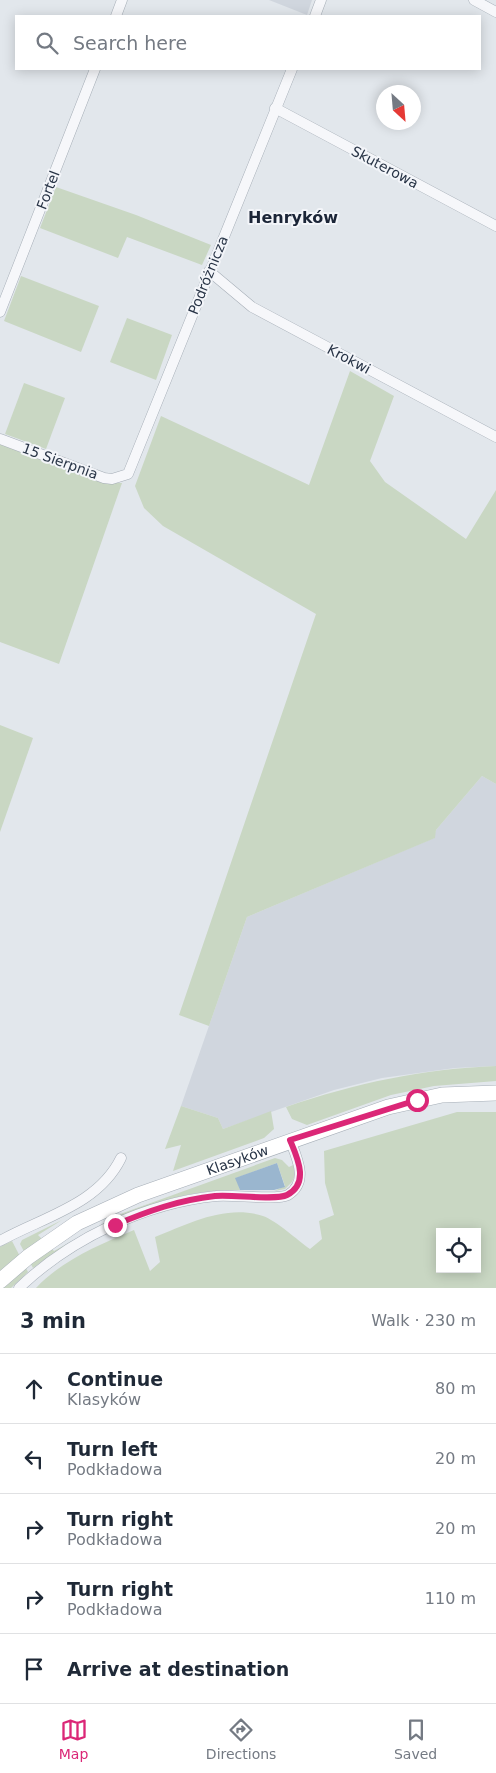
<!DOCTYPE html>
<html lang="en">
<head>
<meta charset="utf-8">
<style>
	:root { --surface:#fff; --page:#f6f6f7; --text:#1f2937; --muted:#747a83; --line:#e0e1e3; --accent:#db2777 }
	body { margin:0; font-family:"DejaVu Sans",sans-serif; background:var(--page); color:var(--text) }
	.controls { position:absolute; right:15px; bottom:15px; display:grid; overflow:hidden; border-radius:0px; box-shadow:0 2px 12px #0003 }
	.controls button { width:45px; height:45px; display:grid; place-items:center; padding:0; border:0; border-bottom:1px solid var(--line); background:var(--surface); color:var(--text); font:25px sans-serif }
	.compass { position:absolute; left:376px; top:85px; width:45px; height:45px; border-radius:50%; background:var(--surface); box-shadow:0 2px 12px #0003; rotate:154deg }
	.stop { position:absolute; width:15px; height:15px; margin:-11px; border:4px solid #db2777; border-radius:50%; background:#fff }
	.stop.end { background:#db2777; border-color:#fff; box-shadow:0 1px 5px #0008 }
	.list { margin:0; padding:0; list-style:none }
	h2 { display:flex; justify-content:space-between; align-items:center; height:65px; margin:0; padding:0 20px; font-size:21px }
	h2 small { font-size:16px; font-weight:400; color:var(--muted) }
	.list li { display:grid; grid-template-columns:32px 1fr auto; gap:15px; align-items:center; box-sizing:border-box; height:70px; padding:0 20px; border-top:1px solid var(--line) }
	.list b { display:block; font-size:19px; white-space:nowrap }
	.list p { margin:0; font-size:16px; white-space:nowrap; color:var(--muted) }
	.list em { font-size:16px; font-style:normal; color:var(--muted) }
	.icon { flex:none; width:28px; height:28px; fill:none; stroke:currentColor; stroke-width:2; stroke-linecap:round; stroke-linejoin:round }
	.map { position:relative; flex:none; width:496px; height:1288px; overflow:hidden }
	.search { position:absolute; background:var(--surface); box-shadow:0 2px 12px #0003; left:15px; right:15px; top:15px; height:55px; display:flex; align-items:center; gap:12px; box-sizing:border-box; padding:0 18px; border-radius:0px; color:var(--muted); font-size:19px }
	.sheet { height:415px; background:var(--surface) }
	nav { display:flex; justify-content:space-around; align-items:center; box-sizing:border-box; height:70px; border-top:1px solid var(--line); background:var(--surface); font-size:14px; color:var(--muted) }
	nav a { display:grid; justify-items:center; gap:2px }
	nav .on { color:var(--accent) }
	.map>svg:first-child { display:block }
</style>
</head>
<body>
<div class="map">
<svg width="496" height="1288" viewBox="0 0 496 1288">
	<rect width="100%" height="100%" fill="#e2e7ec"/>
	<g fill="#d0d6de">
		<path d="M 269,0 L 312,0 L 307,15 Z"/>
		<path d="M 482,776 L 496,784 L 496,1066 L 455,1068 L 382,1078 L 334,1090 L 223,1129 L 218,1118 L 181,1106 L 247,917 L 434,838 L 436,830 Z"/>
	</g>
	<g fill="#c9d7c3" fill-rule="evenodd">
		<path d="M 56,187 L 136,215 L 211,245 L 202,265 L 127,237 L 118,258 L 40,228 Z"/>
		<path d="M 21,276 L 99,306 L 81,352 L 4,321 Z"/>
		<path d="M 127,318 L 172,335 L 156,380 L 110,362 Z"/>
		<path d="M 350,371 L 394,396 L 370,461 L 385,482 L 466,539 L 496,490 L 496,784 L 482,776 L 436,830 L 435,838 L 247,917 L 209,1026 L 179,1015 L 316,614 L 163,526 L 144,508 L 135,486 L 161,416 L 309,485 Z"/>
		<path d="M 24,383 L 65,398 L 46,449 L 5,434 Z"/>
		<path d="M 0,444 L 109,483 L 122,483 L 59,664 L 0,642 Z"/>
		<path d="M 0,725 L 33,738 L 0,832 Z"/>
		<path d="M 496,1066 L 496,1081 L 434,1086 L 391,1095 L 307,1125 L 292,1119 L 286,1107 C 356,1083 422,1069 496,1066 Z"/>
		<path d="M 181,1106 L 218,1118 L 223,1129 L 271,1111 L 274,1129 L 264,1138 L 173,1171 L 181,1145 L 165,1149 Z"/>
		<path d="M 457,1112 L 496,1112 L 496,1288 L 36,1288 C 62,1260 99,1245 134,1230 L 150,1271 L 160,1262 L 155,1237 C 188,1224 226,1204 263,1216 C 277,1221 297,1240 310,1249 L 322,1239 L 319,1221 L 334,1215 L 325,1183 L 324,1151 ZM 440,1232 L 477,1232 L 477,1269 L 440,1269 Z"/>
		<path d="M 275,1158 L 282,1160 L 289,1167 L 293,1165 L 295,1175 L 292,1182 L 285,1189 L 274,1191 L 285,1186 L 277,1163 L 236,1178 L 240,1190 C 167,1188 91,1225 33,1268 L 20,1244 L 22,1240 L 62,1220 L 38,1235 L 54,1251 L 123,1213 Z"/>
		<path d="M 12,1241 L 28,1272 L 11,1288 L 0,1288 L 0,1247 Z"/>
	</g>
	<path fill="#9ab6cf" d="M 277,1163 L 285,1187 L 274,1190 L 240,1190 L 235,1178 Z"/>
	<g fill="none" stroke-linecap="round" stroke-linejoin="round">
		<g stroke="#a6aeb7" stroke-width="11">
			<g id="street">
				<path d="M 474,0 L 496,12"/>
				<path d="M 116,16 L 122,0"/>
				<path d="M 315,16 L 321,0"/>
				<path d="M 275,108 L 496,226"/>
				<path d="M 209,271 L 252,307 L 496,437"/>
				<path d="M 0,312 L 95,69"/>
				<path d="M 0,439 L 104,478 L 112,479 L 128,474 L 292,69"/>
				<path d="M 0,1241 C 43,1217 98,1205 121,1158"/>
				<path d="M 19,1288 C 70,1239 145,1203 216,1196 C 232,1194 276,1201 288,1195 C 309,1182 297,1158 290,1140"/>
			</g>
		</g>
		<g stroke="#a6aeb7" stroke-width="16">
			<g id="secondary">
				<path id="s1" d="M 0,1281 L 28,1257 L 77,1223 L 138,1195 L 388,1107 L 442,1095 L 496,1093"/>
			</g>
		</g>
		<use href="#street" stroke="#f6f7fa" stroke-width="10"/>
		<use href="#secondary" stroke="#fff" stroke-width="15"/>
	</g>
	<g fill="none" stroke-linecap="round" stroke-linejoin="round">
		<path stroke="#db2777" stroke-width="6" d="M 115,1225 C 148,1211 179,1200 215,1196 C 232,1194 275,1201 287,1195 C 310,1183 297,1157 290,1140 L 417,1100"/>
	</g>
	<g text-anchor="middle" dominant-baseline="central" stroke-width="4" stroke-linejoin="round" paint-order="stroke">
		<g font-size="14" fill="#283446" stroke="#f3f5f9">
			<text transform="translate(385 167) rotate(28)">Skuterowa</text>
			<text transform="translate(48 190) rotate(-69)">Fortel</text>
			<text transform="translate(208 275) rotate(-68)">Podróżnicza</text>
			<text transform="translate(349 359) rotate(28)">Krokwi</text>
			<text transform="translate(60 461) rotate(20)">15 Sierpnia</text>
			<text stroke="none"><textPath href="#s1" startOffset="269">Klasyków</textPath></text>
		</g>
		<g font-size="16" font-weight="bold" fill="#1b2537" stroke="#f3f5f9">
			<text x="293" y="217">Henryków</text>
		</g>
	</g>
</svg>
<div class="controls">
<button><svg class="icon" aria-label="locate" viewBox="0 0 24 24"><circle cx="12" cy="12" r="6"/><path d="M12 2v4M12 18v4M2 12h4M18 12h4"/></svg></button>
</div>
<svg class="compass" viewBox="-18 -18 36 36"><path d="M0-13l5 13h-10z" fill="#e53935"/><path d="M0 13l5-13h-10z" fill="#747a83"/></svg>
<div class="stop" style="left:417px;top:1100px"></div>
<div class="stop end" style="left:115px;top:1225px"></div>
<div class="search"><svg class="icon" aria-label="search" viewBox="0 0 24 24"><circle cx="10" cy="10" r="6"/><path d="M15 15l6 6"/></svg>Search here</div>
</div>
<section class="sheet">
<h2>3 min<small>Walk · 230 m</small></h2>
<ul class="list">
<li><svg class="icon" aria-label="ahead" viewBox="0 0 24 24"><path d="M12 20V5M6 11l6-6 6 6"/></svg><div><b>Continue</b><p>Klasyków</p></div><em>80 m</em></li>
<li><svg class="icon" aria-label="left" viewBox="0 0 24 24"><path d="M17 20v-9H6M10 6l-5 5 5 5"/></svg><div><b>Turn left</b><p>Podkładowa</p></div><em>20 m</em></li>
<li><svg class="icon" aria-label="right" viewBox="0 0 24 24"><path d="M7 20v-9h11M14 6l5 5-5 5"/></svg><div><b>Turn right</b><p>Podkładowa</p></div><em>20 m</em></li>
<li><svg class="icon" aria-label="right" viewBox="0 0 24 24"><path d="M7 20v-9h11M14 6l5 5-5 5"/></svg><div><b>Turn right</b><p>Podkładowa</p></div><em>110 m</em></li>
<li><svg class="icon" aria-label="arrive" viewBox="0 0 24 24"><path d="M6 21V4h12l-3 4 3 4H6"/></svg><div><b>Arrive at destination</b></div></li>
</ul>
</section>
<nav>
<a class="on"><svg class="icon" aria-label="map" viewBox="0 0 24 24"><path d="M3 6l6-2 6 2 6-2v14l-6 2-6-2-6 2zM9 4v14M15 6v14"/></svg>Map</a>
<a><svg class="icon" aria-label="directions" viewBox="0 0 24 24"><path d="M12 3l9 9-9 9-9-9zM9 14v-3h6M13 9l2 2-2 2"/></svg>Directions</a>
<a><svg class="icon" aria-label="saved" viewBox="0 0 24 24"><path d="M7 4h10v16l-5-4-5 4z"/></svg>Saved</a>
</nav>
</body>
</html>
